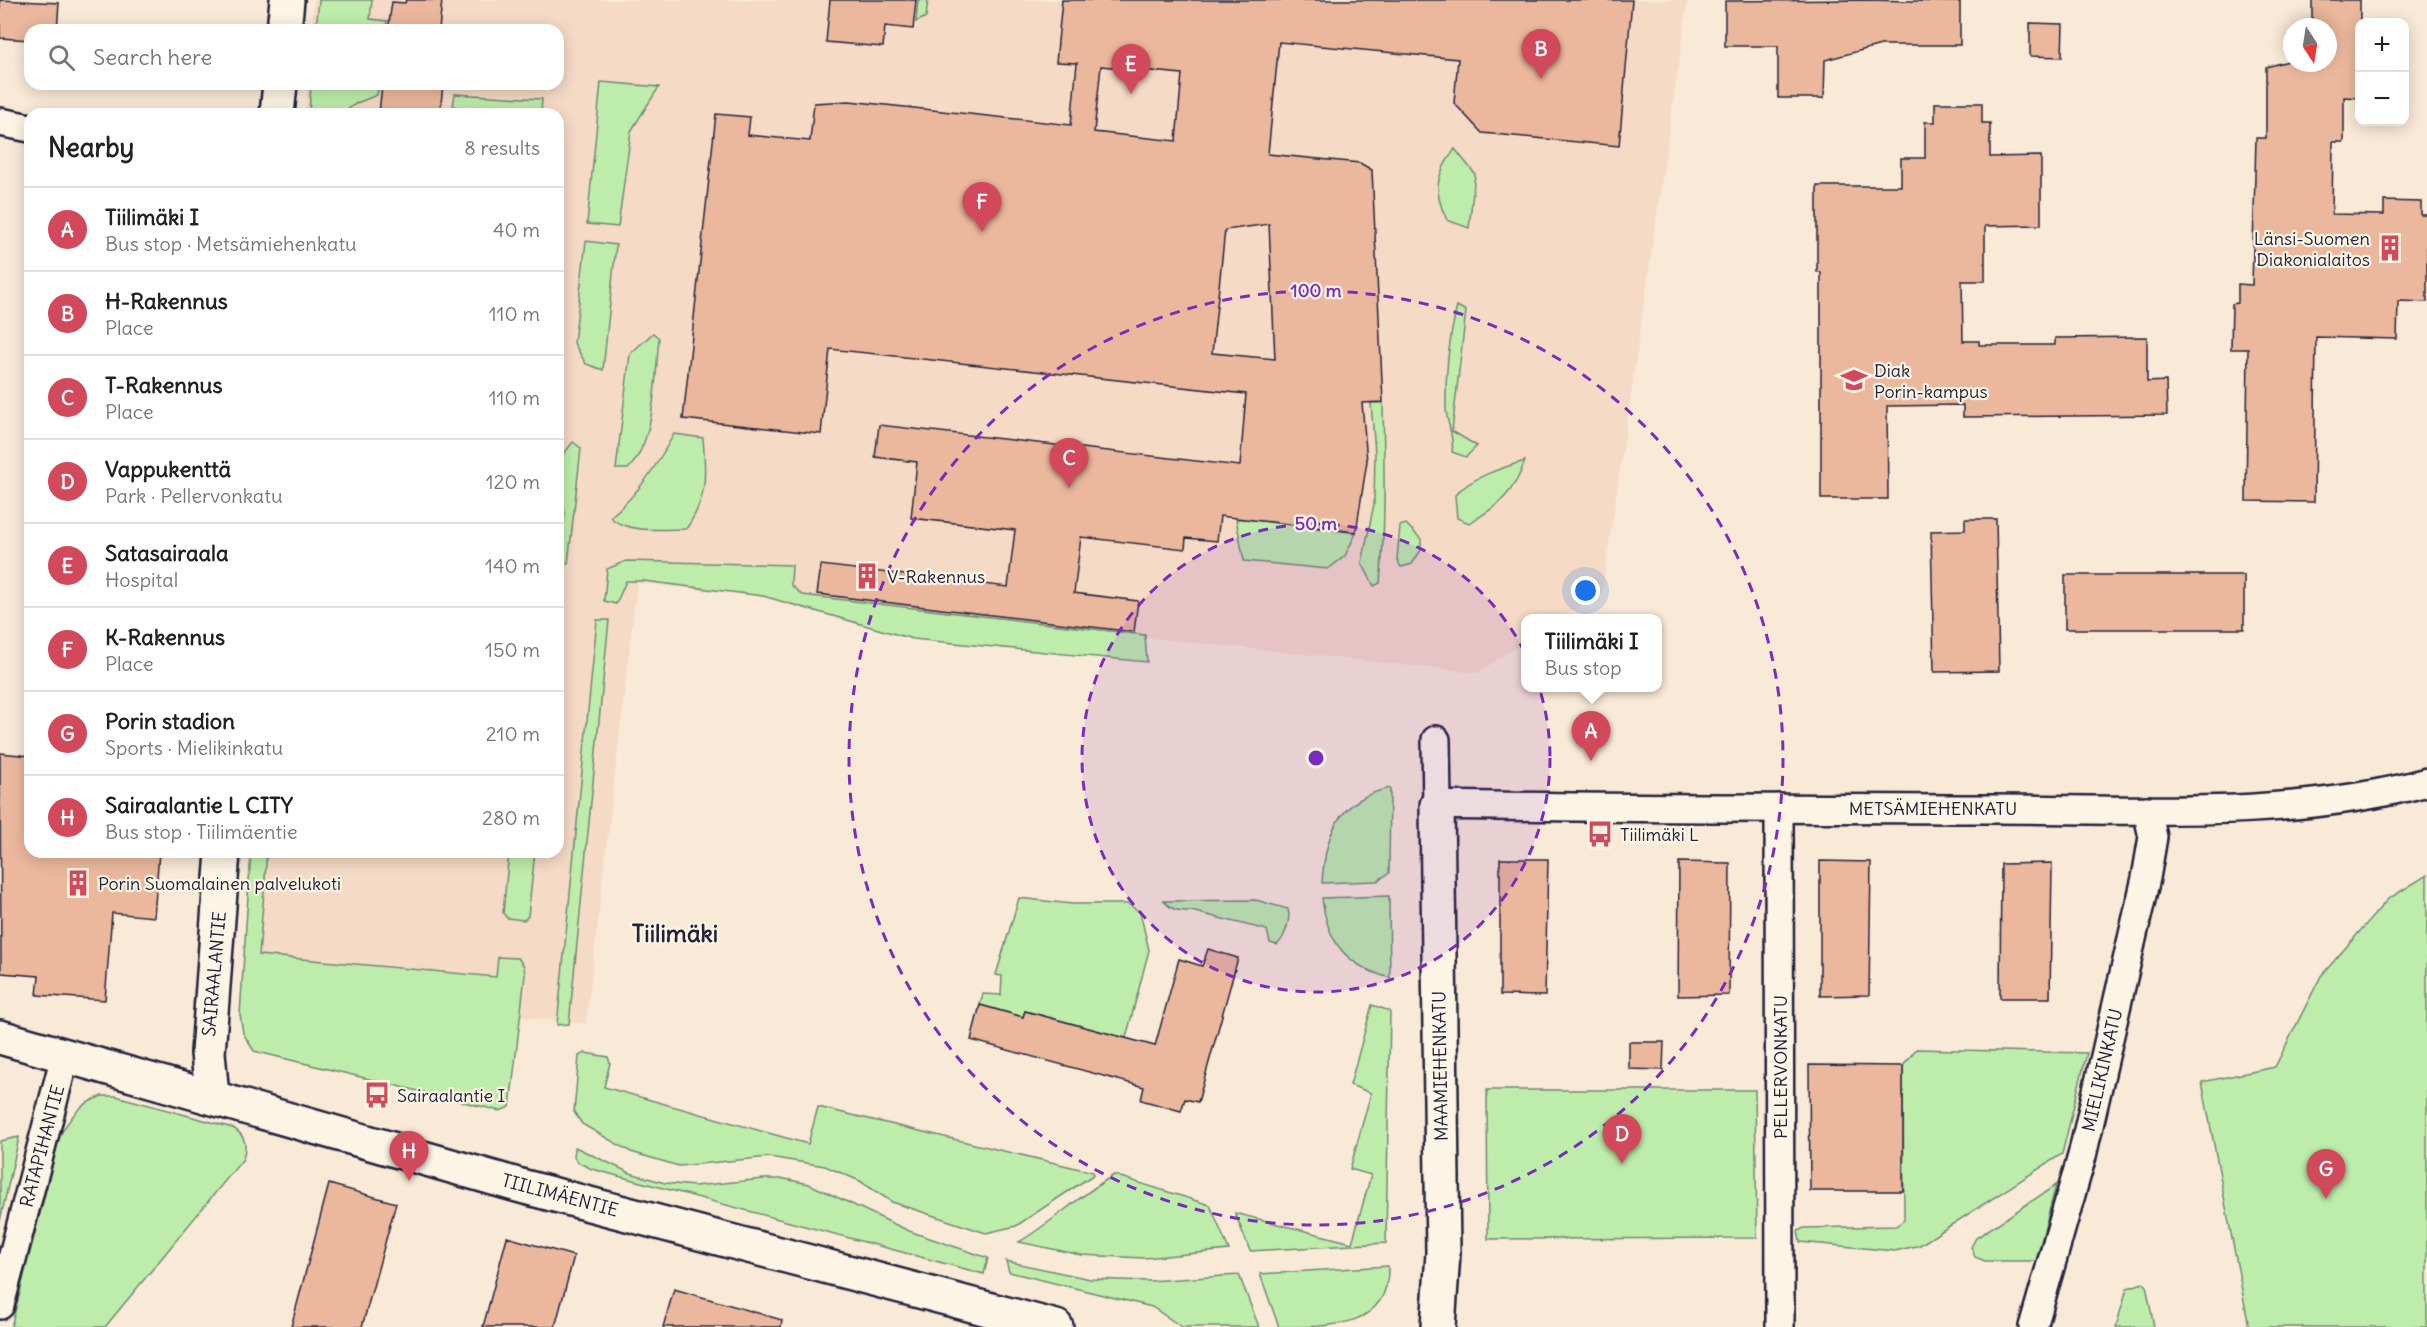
<!DOCTYPE html>
<html lang="en">
<head>
<meta charset="utf-8">
<style>
	:root { --surface:#fff; --page:#f6f6f6; --text:#222; --muted:#767676; --line:#e0e0e0; --accent:#d1495b }
	body { margin:0; font-family:Delius,sans-serif; background:var(--page); color:var(--text) }
	.controls { position:absolute; right:18px; top:18px; display:grid; overflow:hidden; border-radius:12px; box-shadow:0 3px 15px #0003 }
	.controls button { width:54px; height:54px; display:grid; place-items:center; padding:0; border:0; border-bottom:2px solid var(--line); background:var(--surface); color:var(--text); font:30px sans-serif }
	.compass { position:absolute; left:2283px; top:18px; width:54px; height:54px; border-radius:50%; background:var(--surface); box-shadow:0 3px 15px #0003; rotate:168deg }
	.you { position:absolute; left:1586px; top:591px; width:21px; height:21px; margin:-15px; border:4px solid #fff; border-radius:50%; background:#1a73e8; box-shadow:0 0 0 9px #1a73e833 }
	.badge { display:grid; place-items:center; width:39px; height:39px; border-radius:50%; background:var(--accent); color:#fff; font-size:20px; font-weight:700 }
	.pin { position:absolute; translate:-50% -50px; filter:drop-shadow(0 2px 3px #0008) }
	.pin::after { content:''; position:absolute; top:32px; width:21px; height:18px; background:inherit; clip-path:polygon(0 0,100% 0,50% 100%) }
	.popup { position:absolute; left:1521px; top:614px; width:141px; height:78px; box-sizing:border-box; display:grid; place-content:center; border-radius:12px; background:var(--surface); filter:drop-shadow(0 2px 4px #0005); font-size:20px; white-space:nowrap; color:var(--muted) }
	.popup b { font-size:22px; color:var(--text) }
	.popup::after { content:''; position:absolute; left:50%; top:100%; margin-left:-12px; border:12px solid transparent; border-top-color:var(--surface) }
	.list { margin:0; padding:0; list-style:none }
	h2 { display:flex; justify-content:space-between; align-items:center; height:78px; margin:0; padding:0 24px; font-size:26px }
	h2 small { font-size:20px; font-weight:400; color:var(--muted) }
	.list li { display:grid; grid-template-columns:39px 1fr auto; gap:18px; align-items:center; box-sizing:border-box; height:84px; padding:0 24px; border-top:2px solid var(--line) }
	.list b { display:block; font-size:22px; white-space:nowrap }
	.list p { margin:0; font-size:20px; white-space:nowrap; color:var(--muted) }
	.list em { font-size:20px; font-style:normal; color:var(--muted) }
	.icon { flex:none; width:33px; height:33px; fill:none; stroke:currentColor; stroke-width:2; stroke-linecap:round; stroke-linejoin:round }
	.map { position:relative; flex:none; width:2427px; height:1327px; overflow:hidden }
	.search { position:absolute; background:var(--surface); box-shadow:0 3px 15px #0003; left:24px; top:24px; width:540px; height:66px; display:flex; align-items:center; gap:15px; box-sizing:border-box; padding:0 21px; border-radius:18px; color:var(--muted); font-size:22px }
	.panel { position:absolute; background:var(--surface); box-shadow:0 3px 15px #0003; left:24px; top:108px; width:540px; height:750px; border-radius:18px }
	.map>svg:first-child { display:block }
</style>
</head>
<body>
<div class="map">
<svg width="2427" height="1327" viewBox="0 0 2427 1327">
	<rect width="100%" height="100%" fill="#f9e9d7"/>
	<filter id="ink" filterUnits="userSpaceOnUse"><feTurbulence type="fractalNoise" baseFrequency=".0167" numOctaves="2"/><feDisplacementMap in="SourceGraphic" scale="12" xChannelSelector="R" yChannelSelector="G"/><feConvolveMatrix kernelMatrix="1 2 1 2 8 2 1 2 1" color-interpolation-filters="sRGB"/></filter>
	<g filter="url(#ink)">
		<path fill="#f5dac6" d="M 314,0 L 1688,0 L 1602,593 L 1562,618 L 1525,618 L 1525,642 L 1477,673 L 637,583 L 586,1024 L 244,987 L 253,852 L 558,852 L 558,114 L 306,114 L 308,84 L 558,84 L 558,30 L 312,30 Z"/>
		<g fill="#beedab" stroke="#708873" stroke-width="1.5">
			<path d="M 319,0 L 372,0 L 370,19 L 387,21 L 385,30 L 316,30 Z"/>
			<path d="M 918,0 L 928,0 L 926,17 L 916,22 Z"/>
			<path d="M 601,82 L 659,87 L 631,131 L 618,227 L 587,224 Z"/>
			<path d="M 311,84 L 379,84 L 377,95 L 357,103 L 341,114 L 309,114 Z"/>
			<path d="M 455,94 L 542,99 L 541,114 L 472,114 L 453,106 Z"/>
			<path d="M 1455,149 L 1475,174 L 1469,228 L 1447,220 C 1433,192 1435,175 1455,149 Z"/>
			<path d="M 586,241 L 616,245 L 603,370 L 586,364 L 574,343 Z"/>
			<path d="M 1457,306 L 1466,311 L 1452,431 L 1477,446 L 1466,457 L 1452,452 C 1455,436 1446,423 1446,407 C 1445,372 1449,339 1457,306 Z"/>
			<path d="M 653,333 L 659,338 C 655,376 656,441 628,469 L 616,469 L 630,354 Z"/>
			<path d="M 1371,403 L 1383,403 C 1384,463 1386,523 1380,583 L 1374,586 L 1362,563 L 1374,504 L 1375,452 Z"/>
			<path d="M 674,434 L 703,438 C 706,474 708,498 686,529 C 664,529 627,534 610,517 C 639,494 656,466 674,434 Z"/>
			<path d="M 573,442 L 581,448 L 568,564 L 558,564 L 565,513 L 558,483 L 558,461 Z"/>
			<path d="M 1525,461 C 1514,493 1498,507 1469,523 L 1457,518 L 1455,495 C 1472,477 1501,468 1525,461 Z"/>
			<path d="M 1236,519 L 1246,519 L 1356,533 L 1345,556 L 1328,569 L 1244,561 Z"/>
			<path d="M 1406,524 L 1421,539 L 1421,550 L 1412,564 L 1401,567 L 1397,559 L 1400,526 Z"/>
			<path d="M 626,561 L 792,565 L 791,585 L 802,595 L 1145,635 L 1147,662 L 913,639 L 763,596 L 644,581 L 626,581 L 616,604 L 604,601 L 607,569 Z"/>
			<path d="M 597,620 L 609,620 L 569,1024 L 557,1025 Z"/>
			<path d="M 1390,788 L 1389,873 L 1377,881 L 1322,883 C 1325,834 1338,799 1390,788 Z"/>
			<path d="M 251,852 L 267,852 L 259,955 L 496,977 L 498,957 L 518,958 L 524,966 L 525,975 L 510,1107 L 500,1111 L 254,1051 L 243,1033 L 240,1014 Z"/>
			<path d="M 509,852 L 535,852 L 528,916 L 524,920 L 507,918 L 503,913 Z"/>
			<path d="M 2427,875 L 2427,1327 L 2249,1327 L 2202,1082 L 2275,1067 L 2321,976 L 2388,899 Z"/>
			<path d="M 1389,896 L 1390,978 C 1346,966 1327,942 1322,898 Z"/>
			<path d="M 1019,898 L 1072,904 L 1128,904 L 1140,912 L 1149,950 L 1126,1038 L 1025,1011 L 1023,1017 L 980,1005 L 983,994 L 1001,995 L 1002,976 L 996,975 Z"/>
			<path d="M 1256,900 L 1288,909 C 1291,919 1285,938 1277,945 L 1270,943 L 1267,930 L 1191,911 C 1179,911 1172,911 1164,901 Z"/>
			<path d="M 1372,1005 L 1390,1011 L 1386,1243 L 1250,1251 L 1235,1213 L 1352,1243 L 1371,1175 L 1350,1169 L 1371,1093 L 1350,1085 Z"/>
			<path d="M 1916,1049 L 2087,1053 L 2062,1154 L 1920,1245 L 1895,1251 L 1800,1242 L 1798,1231 L 1804,1228 L 1896,1226 L 1904,1220 L 1903,1066 Z"/>
			<path d="M 585,1053 L 608,1057 L 610,1063 L 604,1087 L 808,1144 L 818,1107 L 1093,1172 L 1093,1175 L 1016,1226 L 986,1233 L 892,1202 L 860,1181 L 825,1166 L 769,1157 L 679,1166 L 631,1152 L 582,1124 L 574,1112 L 579,1056 Z"/>
			<path d="M 1487,1090 L 1755,1090 L 1757,1238 L 1488,1239 Z"/>
			<path d="M 102,1096 L 116,1096 L 233,1128 C 246,1136 247,1145 243,1159 L 105,1327 L 11,1327 L 60,1135 C 72,1115 80,1104 102,1096 Z"/>
			<path d="M 19,1137 L 19,1138 L 0,1221 L 0,1141 Z"/>
			<path d="M 575,1147 L 630,1173 L 665,1183 L 694,1186 L 764,1179 L 785,1179 L 809,1184 L 909,1231 L 988,1258 L 984,1274 L 592,1169 L 577,1162 L 574,1157 Z"/>
			<path d="M 1114,1175 L 1210,1205 L 1229,1250 L 1144,1258 L 1081,1255 L 1019,1242 C 1053,1222 1080,1195 1114,1175 Z"/>
			<path d="M 2056,1185 L 2036,1261 L 1985,1261 L 1975,1257 L 1971,1247 L 1976,1238 Z"/>
			<path d="M 1006,1261 L 1090,1279 L 1149,1281 L 1239,1275 L 1259,1327 L 1182,1327 L 1152,1307 L 1009,1272 Z"/>
			<path d="M 1388,1266 C 1390,1327 1335,1327 1279,1327 L 1260,1274 Z"/>
			<path d="M 2143,1283 L 2146,1285 L 2154,1327 L 2116,1327 L 2127,1288 Z"/>
		</g>
		<g fill="#ebb89d" stroke="#22223b" stroke-width="1.5" fill-rule="evenodd">
			<path d="M 0,0 L 59,3 L 57,30 L 30,30 L 30,40 L 0,38 Z"/>
			<path d="M 406,0 L 442,0 L 439,30 L 388,30 L 392,2 L 405,3 Z"/>
			<path d="M 830,0 L 916,0 L 913,29 L 885,26 L 883,47 L 826,42 Z"/>
			<path d="M 1062,0 L 1632,0 L 1619,146 L 1482,133 L 1454,103 L 1458,59 L 1279,42 L 1268,154 L 1360,163 L 1372,170 L 1383,402 L 1362,403 L 1367,461 L 1356,532 L 1220,516 L 1217,541 L 1186,538 L 1185,549 L 1081,537 L 1074,593 L 1138,601 L 1134,632 L 817,594 L 821,565 L 1008,587 L 1015,530 L 911,518 L 917,462 L 875,457 L 879,425 L 1240,466 L 1246,394 L 830,349 L 821,434 L 683,419 L 716,114 L 750,117 L 748,135 L 810,141 L 814,103 L 849,101 L 1071,125 L 1077,63 L 1056,62 ZM 1101,66 L 1182,74 L 1176,141 L 1094,132 ZM 1269,224 L 1275,359 L 1212,353 L 1225,230 Z"/>
			<path d="M 1863,0 L 1960,2 L 1960,45 L 1881,45 L 1825,60 L 1824,98 L 1778,98 L 1778,46 L 1725,46 L 1725,1 Z"/>
			<path d="M 2312,0 L 2360,0 L 2360,98 L 2344,97 L 2344,142 L 2333,142 L 2332,214 L 2384,215 L 2384,201 L 2421,202 L 2421,215 L 2427,215 L 2427,302 L 2398,301 L 2397,339 L 2316,337 L 2314,502 L 2246,501 L 2248,349 L 2231,349 L 2232,304 L 2238,303 L 2238,284 L 2252,285 L 2256,138 L 2266,138 L 2266,67 L 2292,60 L 2292,63 L 2328,63 L 2328,27 L 2312,27 Z"/>
			<path d="M 2030,23 L 2063,24 L 2062,57 L 2030,56 Z"/>
			<path d="M 382,84 L 443,84 L 440,114 L 379,114 Z"/>
			<path d="M 1935,103 L 1982,103 L 1982,123 L 1990,123 L 1990,157 L 2041,156 L 2041,225 L 1985,226 L 1985,281 L 1962,281 L 1963,341 L 1979,341 L 1979,345 L 2055,345 L 2055,338 L 2147,337 L 2147,382 L 2166,381 L 2167,415 L 1963,417 L 1963,405 L 1887,406 L 1888,499 L 1821,499 L 1821,272 L 1817,272 L 1817,186 L 1901,186 L 1901,158 L 1925,158 L 1925,122 L 1935,122 Z"/>
			<path d="M 1965,519 L 1996,519 L 1999,671 L 1934,672 L 1931,531 L 1965,530 Z"/>
			<rect x="2065" y="575" width="179" height="54"/>
			<path d="M 0,753 L 30,756 L 30,852 L 159,852 L 154,917 L 112,913 L 105,1000 L 37,995 L 39,976 L 1,973 Z"/>
			<path d="M 1500,859 L 1548,859 L 1545,996 L 1500,995 Z"/>
			<path d="M 1820,861 L 1871,862 L 1869,995 L 1820,996 Z"/>
			<path d="M 1679,862 L 1730,863 L 1729,995 L 1678,996 Z"/>
			<path d="M 2052,863 L 2050,998 L 2000,998 L 2001,864 Z"/>
			<path d="M 1208,949 L 1238,958 L 1198,1102 L 1185,1099 L 1181,1111 L 1141,1100 L 1144,1087 L 971,1040 L 980,1005 L 1023,1017 L 1025,1011 L 1155,1046 L 1179,959 L 1202,966 Z"/>
			<path d="M 1629,1042 L 1664,1042 L 1663,1070 L 1629,1069 Z"/>
			<path d="M 1809,1065 L 1903,1066 L 1903,1191 L 1810,1191 Z"/>
			<path d="M 329,1184 L 396,1203 L 362,1327 L 291,1327 Z"/>
			<path d="M 507,1237 L 574,1256 L 555,1327 L 483,1327 Z"/>
			<path d="M 674,1289 L 782,1320 L 781,1327 L 663,1327 Z"/>
		</g>
		<g fill="none" stroke-linecap="round" stroke-linejoin="round">
			<g stroke="#22223b" stroke-width="32">
				<g id="minor">
					<path d="M 0,122 L 30,128"/>
					<path d="M 1436,740 L 1437,805 C 1621,809 1806,808 1990,809 C 2133,809 2289,820 2427,782"/>
					<path d="M 1779,808 L 1780,1327"/>
					<path d="M 0,1305 L 65,1056"/>
					<path d="M 2033,1327 L 2082,1156 L 2146,878 L 2153,837 L 2147,810"/>
				</g>
			</g>
			<g stroke="#22223b" stroke-width="38">
				<g id="tertiary">
					<path d="M 284,30 L 287,0"/>
					<path d="M 277,114 L 280,84"/>
					<path d="M 0,1037 L 521,1186 L 1056,1327"/>
					<path d="M 212,1096 L 208,1053 L 223,852"/>
				</g>
			</g>
			<g stroke="#22223b" stroke-width="38">
				<path id="secondary" d="M 1437,805 L 1443,1253 L 1438,1327"/>
			</g>
			<use href="#minor" stroke="#fcf5e5" stroke-width="27"/>
			<use href="#tertiary" stroke="#fcf5e5" stroke-width="33"/>
			<use href="#secondary" stroke="#fcf5e5" stroke-width="33"/>
		</g>
	</g>
	<circle cx="1316" cy="758" r="234" fill="#7b2cbf" fill-opacity=".12"/>
	<g fill="none" stroke="#7b2cbf" stroke-width="3" stroke-dasharray="10 8">
		<circle cx="1316" cy="758" r="234"/>
		<circle cx="1316" cy="758" r="467"/>
	</g>
	<defs>
		<g id="building-bare" transform="scale(2.07)"><path d="M-4-6H4V6H1V3H-1V6H-4ZM-2.5-4.3h1.7v1.8h-1.7ZM.8-4.3h1.7v1.8H.8ZM-2.5-1h1.7V.8h-1.7ZM.8-1h1.7V.8H.8Z" fill="#d1495b" stroke="#fcf5e5" stroke-width="2.5" paint-order="stroke"/></g>
		<g id="university-bare" transform="scale(2.07)"><path d="M0-5L7-2L0 1L-7-2ZM-4 1L0 2.5L4 1V4Q0 6-4 4Z" fill="#d1495b" stroke="#fcf5e5" stroke-width="2.5" paint-order="stroke"/></g>
		<g id="bus-bare" transform="scale(2.07)"><path d="M-5-6H5V4H4V6H2V4H-2V6H-4V4H-5ZM-3.5-4V0h7V-4ZM-3.5 1.2v1.5H-2V1.2ZM2 1.2v1.5H3.5V1.2Z" fill="#d1495b" stroke="#fcf5e5" stroke-width="2.5" paint-order="stroke"/></g>
	</defs>
	<g fill-rule="evenodd">
		<use href="#building-bare" x="2390" y="248"/>
		<use href="#university-bare" x="1854" y="380"/>
		<use href="#building-bare" x="867" y="576"/>
		<use href="#bus-bare" x="1600" y="834"/>
		<use href="#building-bare" x="78" y="883"/>
		<use href="#bus-bare" x="377" y="1095"/>
	</g>
	<g text-anchor="middle" dominant-baseline="central" stroke-width="4.5" stroke-linejoin="round" paint-order="stroke">
		<g font-size="18" fill="#22223b" stroke="#fcf5e5" text-anchor="start">
			<text x="2370" y="238" text-anchor="end">Länsi-Suomen<tspan x="2370" dy="21">Diakonialaitos</tspan></text>
			<text x="1874" y="370">Diak<tspan x="1874" dy="21">Porin-kampus</tspan></text>
			<text x="887" y="576">V-Rakennus</text>
			<text x="1620" y="834">Tiilimäki L</text>
			<text x="98" y="883">Porin Suomalainen palvelukoti</text>
			<text x="397" y="1095">Sairaalantie I</text>
		</g>
		<g font-size="18" fill="#22223b" stroke="#fcf5e5">
			<text x="1933" y="808">METSÄMIEHENKATU</text>
			<text transform="translate(214 974) rotate(-85)">SAIRAALANTIE</text>
			<text transform="translate(1440 1066) rotate(-91)">MAAMIEHENKATU</text>
			<text transform="translate(1780 1067) rotate(-90)">PELLERVONKATU</text>
			<text transform="translate(2102 1070) rotate(-77)">MIELIKINKATU</text>
			<text transform="translate(42 1146) rotate(-75)">RATAPIHANTIE</text>
			<text transform="translate(560 1195) rotate(15)">TIILIMÄENTIE</text>
		</g>
		<g font-size="24" font-weight="bold" fill="#22223b" stroke="#fcf5e5">
			<text x="675" y="933">Tiilimäki</text>
		</g>
	</g>
	<circle cx="1316" cy="758" r="9" fill="#7b2cbf" stroke="#fcf5e5" stroke-width="3"/>
	<g font-size="18" text-anchor="middle" font-weight="bold" fill="#7b2cbf" stroke="#fcf5e5" stroke-width="4.5" stroke-linejoin="round" paint-order="stroke">
		<text x="1316" y="297">100 m</text>
		<text x="1316" y="530">50 m</text>
	</g>
</svg>
<div class="controls">
<button>+</button>
<button>−</button>
</div>
<svg class="compass" viewBox="-18 -18 36 36"><path d="M0-13l5 13h-10z" fill="#e53935"/><path d="M0 13l5-13h-10z" fill="#767676"/></svg>
<div class="you"></div>
<div class="pin badge" style="left:1591px;top:761px">A</div>
<div class="popup"><b>Tiilimäki I</b>Bus stop</div>
<div class="pin badge" style="left:1541px;top:79px">B</div>
<div class="pin badge" style="left:1069px;top:488px">C</div>
<div class="pin badge" style="left:1622px;top:1164px">D</div>
<div class="pin badge" style="left:1131px;top:94px">E</div>
<div class="pin badge" style="left:982px;top:232px">F</div>
<div class="pin badge" style="left:2326px;top:1199px">G</div>
<div class="pin badge" style="left:409px;top:1181px">H</div>
<div class="search"><svg class="icon" aria-label="search" viewBox="0 0 24 24"><circle cx="10" cy="10" r="6"/><path d="M15 15l6 6"/></svg>Search here</div>
<section class="panel">
<h2>Nearby<small>8 results</small></h2>
<ul class="list">
<li><span class="badge">A</span><div><b>Tiilimäki I</b><p>Bus stop · Metsämiehenkatu</p></div><em>40 m</em></li>
<li><span class="badge">B</span><div><b>H-Rakennus</b><p>Place</p></div><em>110 m</em></li>
<li><span class="badge">C</span><div><b>T-Rakennus</b><p>Place</p></div><em>110 m</em></li>
<li><span class="badge">D</span><div><b>Vappukenttä</b><p>Park · Pellervonkatu</p></div><em>120 m</em></li>
<li><span class="badge">E</span><div><b>Satasairaala</b><p>Hospital</p></div><em>140 m</em></li>
<li><span class="badge">F</span><div><b>K-Rakennus</b><p>Place</p></div><em>150 m</em></li>
<li><span class="badge">G</span><div><b>Porin stadion</b><p>Sports · Mielikinkatu</p></div><em>210 m</em></li>
<li><span class="badge">H</span><div><b>Sairaalantie L CITY</b><p>Bus stop · Tiilimäentie</p></div><em>280 m</em></li>
</ul>
</section>
</div>
</body>
</html>
